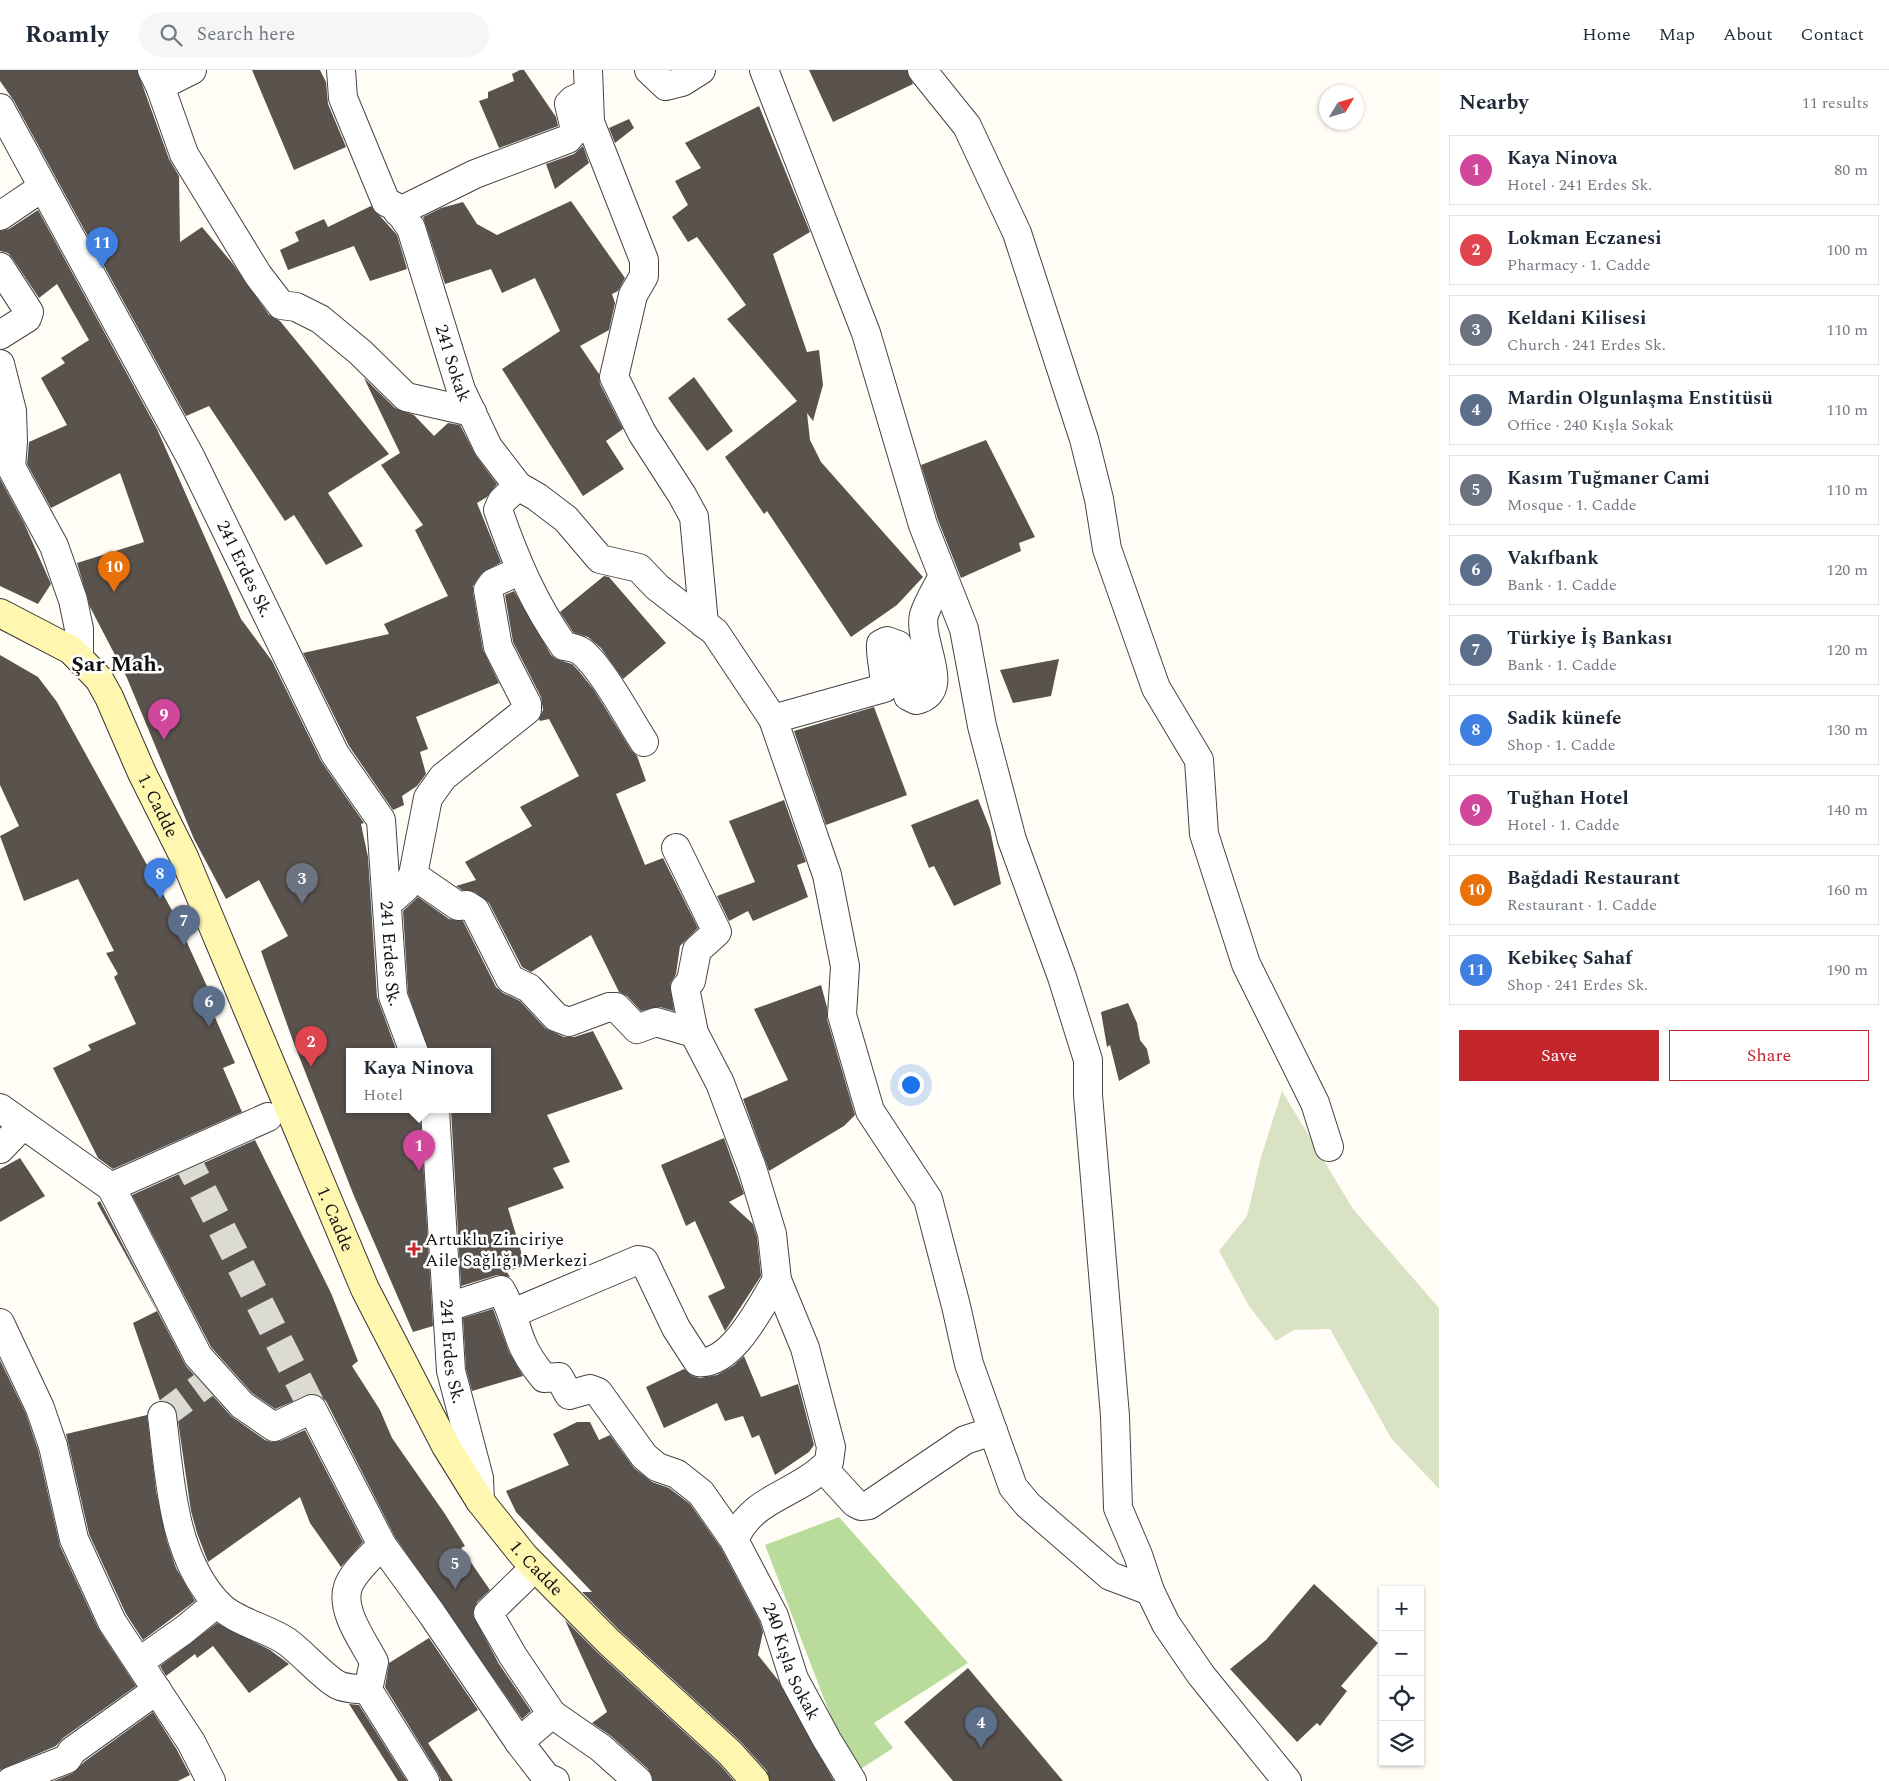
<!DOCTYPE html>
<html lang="en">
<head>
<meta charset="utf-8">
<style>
	:root { --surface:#fff; --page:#f6f6f7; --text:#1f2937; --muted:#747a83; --line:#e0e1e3; --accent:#c4262e }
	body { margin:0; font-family:Spectral,serif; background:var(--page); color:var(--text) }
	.controls { position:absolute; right:15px; bottom:15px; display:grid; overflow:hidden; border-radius:0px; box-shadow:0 1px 4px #0004 }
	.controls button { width:45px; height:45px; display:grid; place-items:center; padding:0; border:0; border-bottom:1px solid var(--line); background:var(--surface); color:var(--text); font:25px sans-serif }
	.compass { position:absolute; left:1319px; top:15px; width:45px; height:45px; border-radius:50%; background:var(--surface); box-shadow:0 1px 4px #0004; rotate:52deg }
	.you { position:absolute; left:910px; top:1014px; width:18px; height:18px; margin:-12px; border:4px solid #fff; border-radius:50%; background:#1a73e8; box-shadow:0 0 0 8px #1a73e833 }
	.badge { display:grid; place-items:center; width:32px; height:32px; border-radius:50%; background:var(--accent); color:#fff; font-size:16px; font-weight:700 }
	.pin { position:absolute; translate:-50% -41px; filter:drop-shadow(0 1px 2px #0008) }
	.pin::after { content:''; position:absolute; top:26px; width:18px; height:15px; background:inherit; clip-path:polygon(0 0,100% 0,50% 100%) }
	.popup { position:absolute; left:346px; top:978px; width:145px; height:65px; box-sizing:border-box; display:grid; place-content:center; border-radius:0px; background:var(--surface); filter:drop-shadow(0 1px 4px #0005); font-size:16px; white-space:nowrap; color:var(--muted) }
	.popup b { font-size:19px; color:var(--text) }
	.popup::after { content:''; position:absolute; left:50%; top:100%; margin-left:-10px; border:10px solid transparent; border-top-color:var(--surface) }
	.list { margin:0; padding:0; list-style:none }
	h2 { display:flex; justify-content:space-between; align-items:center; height:65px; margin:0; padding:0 20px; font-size:21px }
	h2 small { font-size:16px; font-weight:400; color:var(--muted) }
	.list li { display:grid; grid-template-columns:32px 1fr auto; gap:15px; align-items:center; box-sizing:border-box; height:70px; margin:0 10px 10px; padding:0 10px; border:1px solid var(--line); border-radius:0px }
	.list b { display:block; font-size:19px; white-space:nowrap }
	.list p { margin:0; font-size:16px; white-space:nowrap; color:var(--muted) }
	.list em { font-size:16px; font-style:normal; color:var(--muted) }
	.actions { display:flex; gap:10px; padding:15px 20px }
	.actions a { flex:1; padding:11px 0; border:1px solid var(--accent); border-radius:0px; text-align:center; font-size:18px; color:var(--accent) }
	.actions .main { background:var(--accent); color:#fff }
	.icon { flex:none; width:28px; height:28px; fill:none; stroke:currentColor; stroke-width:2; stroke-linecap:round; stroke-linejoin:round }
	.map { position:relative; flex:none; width:1439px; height:1711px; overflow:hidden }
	header { display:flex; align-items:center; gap:30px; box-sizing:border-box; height:70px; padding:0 25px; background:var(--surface); border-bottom:1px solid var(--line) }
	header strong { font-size:24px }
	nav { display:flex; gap:28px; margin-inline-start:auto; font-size:18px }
	.search { width:350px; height:45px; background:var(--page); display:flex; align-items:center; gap:12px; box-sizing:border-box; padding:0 18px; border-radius:28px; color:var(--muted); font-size:19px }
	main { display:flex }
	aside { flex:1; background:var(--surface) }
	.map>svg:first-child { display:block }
</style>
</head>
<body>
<header>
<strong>Roamly</strong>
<div class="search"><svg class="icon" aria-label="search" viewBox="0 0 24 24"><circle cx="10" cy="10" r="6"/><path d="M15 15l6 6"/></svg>Search here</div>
<nav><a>Home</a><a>Map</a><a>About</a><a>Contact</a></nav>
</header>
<main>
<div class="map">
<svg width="1439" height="1711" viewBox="0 0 1439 1711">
	<rect width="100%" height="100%" fill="#fffdf5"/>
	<path fill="#b9dc9c" d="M 839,1447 L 968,1593 L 874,1653 L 893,1678 L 853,1704 L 765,1475 Z"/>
	<path fill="#d9e3c4" d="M 1282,1021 L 1353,1139 L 1439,1238 L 1439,1419 L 1391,1368 L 1330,1259 L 1294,1260 L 1276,1271 L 1249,1236 L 1219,1181 L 1247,1146 L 1261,1087 Z"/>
	<g fill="#5a524d">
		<path d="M 0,0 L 137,0 L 169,89 L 179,106 L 180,172 L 202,157 L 233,194 L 269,245 L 280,251 L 389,384 L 328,423 L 363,476 L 326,495 L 294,445 L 285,451 L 209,336 L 186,346 L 14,31 L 0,11 Z"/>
		<path d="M 252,0 L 320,0 L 326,12 L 328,34 L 346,77 L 294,100 Z"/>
		<path d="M 520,0 L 524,0 L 556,47 L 558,56 L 499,78 L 479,31 L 488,28 L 488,22 L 514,11 L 512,4 Z"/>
		<path d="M 809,0 L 907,0 L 913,14 L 833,52 Z"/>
		<path d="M 759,36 L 810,162 L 773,184 L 807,282 L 819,280 L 823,315 L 813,351 L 807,343 L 810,370 L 821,392 L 923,507 L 897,535 L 851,567 L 767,441 L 764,444 L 725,387 L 797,331 L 727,249 L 746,235 L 697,167 L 688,172 L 672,147 L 688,135 L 675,111 L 701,98 L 685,73 Z"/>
		<path d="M 629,49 L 634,58 L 615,73 L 609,58 Z"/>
		<path d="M 583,76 L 589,93 L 555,119 L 546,94 L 574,84 Z"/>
		<path d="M 571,131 L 625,208 L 618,221 L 612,224 L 615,233 L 609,260 L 580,276 L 599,304 L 600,314 L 623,359 L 606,371 L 624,399 L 583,426 L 502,299 L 560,261 L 535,208 L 502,223 L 491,199 L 445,214 L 423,147 L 441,138 L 463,132 L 477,154 L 497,165 Z"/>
		<path d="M 371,136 L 397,165 L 407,199 L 370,211 L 354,176 L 288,200 L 280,180 L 299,171 L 295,162 L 324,149 L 328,157 Z"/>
		<path d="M 38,140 L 157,359 L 241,549 L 272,591 L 321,691 L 364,753 L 361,754 L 368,787 L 377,927 L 397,982 L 350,982 L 350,1040 L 420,1040 L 433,1256 L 413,1262 L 354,1126 L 293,971 L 261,881 L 288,866 L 259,810 L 226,829 L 194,769 L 127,608 L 90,537 L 77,493 L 144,472 L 120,403 L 51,438 L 27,394 L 29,372 L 67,355 L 41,308 L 65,293 L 61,288 L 89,270 L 57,214 L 39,228 L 13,189 L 8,183 L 0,181 L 0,161 L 9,159 Z"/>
		<path d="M 694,307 L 733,361 L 707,381 L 668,328 Z"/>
		<path d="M 364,308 L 395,338 L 414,345 L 434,366 L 448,353 L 460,355 L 476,386 L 497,414 L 487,427 L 477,433 L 501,492 L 481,504 L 473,516 L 473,522 L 483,580 L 499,613 L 416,647 L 428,679 L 420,682 L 426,704 L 417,716 L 402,726 L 404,735 L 393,740 L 349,676 L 303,583 L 389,564 L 384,554 L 448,526 L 415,460 L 423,455 L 381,395 L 400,383 Z"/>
		<path d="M 986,370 L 1035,467 L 1019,473 L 1021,481 L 961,508 L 938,450 L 921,395 Z"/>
		<path d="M 0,409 L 24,453 L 51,514 L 38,534 L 0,516 Z"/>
		<path d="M 604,506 L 609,507 L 666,573 L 623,609 L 601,578 L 588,567 L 573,562 L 560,542 Z"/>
		<path d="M 514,521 L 551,585 L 556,589 L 572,594 L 578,600 L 594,620 L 631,680 L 637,686 L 646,711 L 616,724 L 645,795 L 663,788 L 698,858 L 680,876 L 676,904 L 670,914 L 674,941 L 660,937 L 641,941 L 627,926 L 619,922 L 591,865 L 531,902 L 522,897 L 489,833 L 475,822 L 462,820 L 456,816 L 476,810 L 465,792 L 532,756 L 520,737 L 579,706 L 549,649 L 540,651 L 539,649 L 543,640 L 541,627 L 513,572 L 505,525 Z"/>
		<path d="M 0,585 L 38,607 L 57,632 L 174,844 L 215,934 L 210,936 L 235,993 L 223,998 L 242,1042 L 113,1099 L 98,1088 L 53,998 L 91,980 L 88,975 L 136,954 L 114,907 L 118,904 L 106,883 L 114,881 L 78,809 L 24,831 L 0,766 L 19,756 L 0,715 Z"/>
		<path d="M 1059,589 L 1051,626 L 1013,633 L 1000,600 Z"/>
		<path d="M 874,637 L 907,725 L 826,755 L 794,661 Z"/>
		<path d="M 978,729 L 990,759 L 1001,814 L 954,836 L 934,796 L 929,798 L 911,755 Z"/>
		<path d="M 784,730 L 806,792 L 797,795 L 808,827 L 753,851 L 748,841 L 729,851 L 717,826 L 755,812 L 729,751 Z"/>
		<path d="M 418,827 L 449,849 L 463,851 L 496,917 L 503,923 L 520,931 L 545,958 L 564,967 L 574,967 L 593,961 L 623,1019 L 547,1045 L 570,1092 L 553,1098 L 564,1118 L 508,1138 L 525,1195 L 507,1202 L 510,1207 L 497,1205 L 461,1216 L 451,1040 L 488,1040 L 488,982 L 429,982 L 408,923 L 403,841 Z"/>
		<path d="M 821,915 L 827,937 L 827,949 L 855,1045 L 844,1056 L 769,1101 L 743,1029 L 788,1010 L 754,939 Z"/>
		<path d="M 1128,933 L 1137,953 L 1140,970 L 1147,979 L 1150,993 L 1119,1011 L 1110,975 L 1107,977 L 1101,942 Z"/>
		<path d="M 724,1068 L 744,1124 L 729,1132 L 753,1154 L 757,1167 L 761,1206 L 725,1261 L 708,1226 L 725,1218 L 695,1151 L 686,1156 L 661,1095 Z"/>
		<path d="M 255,1070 L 331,1223 L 358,1291 L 352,1296 L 380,1340 L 392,1368 L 445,1444 L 465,1476 L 461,1478 L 490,1520 L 477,1532 L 473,1545 L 499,1594 L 531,1641 L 522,1649 L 395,1467 L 326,1331 L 320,1326 L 313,1323 L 275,1339 L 252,1323 L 211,1277 L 132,1125 Z"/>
		<path d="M 20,1088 L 45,1126 L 0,1152 L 0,1099 Z"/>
		<path d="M 100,1131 L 186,1296 L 231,1346 L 265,1370 L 272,1372 L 280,1371 L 305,1360 L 363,1472 L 341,1497 L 310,1453 L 300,1427 L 208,1492 L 197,1463 L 191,1441 L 177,1344 L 175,1337 L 169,1332 L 160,1331 L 133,1253 L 157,1241 L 97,1133 Z"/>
		<path d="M 493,1239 L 509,1282 L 523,1306 L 472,1321 L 466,1299 L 463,1248 Z"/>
		<path d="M 744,1286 L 761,1327 L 798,1314 L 814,1375 L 809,1382 L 775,1405 L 759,1365 L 752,1368 L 743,1346 L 725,1351 L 717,1333 L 664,1358 L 646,1317 L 684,1299 L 692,1306 L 700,1308 L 717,1305 L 733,1296 Z"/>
		<path d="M 0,1290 L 26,1344 L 38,1380 L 60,1476 L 98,1558 L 136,1616 L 63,1668 L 56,1676 L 0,1700 Z"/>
		<path d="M 147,1345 L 156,1421 L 167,1472 L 176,1498 L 195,1531 L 143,1570 L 126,1544 L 89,1464 L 66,1364 Z"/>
		<path d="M 577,1352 L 590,1352 L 599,1370 L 610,1365 L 634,1398 L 652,1412 L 669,1418 L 690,1434 L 721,1478 L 760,1552 L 763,1562 L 758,1585 L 778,1610 L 834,1711 L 770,1711 L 767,1701 L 741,1672 L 620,1561 L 582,1522 L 592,1522 L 516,1442 L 506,1421 L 569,1395 L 553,1364 Z"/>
		<path d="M 1314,1514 L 1378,1573 L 1341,1616 L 1347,1621 L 1320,1656 L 1317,1653 L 1297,1672 L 1230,1599 L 1266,1570 Z"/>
		<path d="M 565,1550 L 598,1583 L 719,1694 L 734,1711 L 653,1711 L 648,1699 L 611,1666 L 592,1653 L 607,1642 Z"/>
		<path d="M 217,1553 L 270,1580 L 289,1594 L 249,1623 L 213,1576 L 197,1588 L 195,1584 L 166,1606 L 160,1596 Z"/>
		<path d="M 429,1568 L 478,1640 L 428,1673 L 453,1711 L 441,1711 L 438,1703 L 385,1617 L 389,1593 Z"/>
		<path d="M 968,1598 L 1063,1711 L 953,1711 L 904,1652 Z"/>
		<path d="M 349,1634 L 359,1635 L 407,1711 L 398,1711 Z"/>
		<path d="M 153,1642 L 177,1680 L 190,1705 L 178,1711 L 54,1711 L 73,1703 L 84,1692 Z"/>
	</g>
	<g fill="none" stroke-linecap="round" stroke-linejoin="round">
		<g stroke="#dbdad3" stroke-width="28" stroke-dasharray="28 14" stroke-linecap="butt">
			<path d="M 184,1084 L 312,1337"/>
			<path d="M 162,1346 L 216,1306"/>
		</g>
		<g stroke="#444" stroke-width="30">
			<g id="pedestrian">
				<path d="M 152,0 L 160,16 L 184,84 L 258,205 L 281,235 L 296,237 L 320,249 L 360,282 L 406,327 L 472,342"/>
				<path id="s1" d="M 341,0 L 343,28 L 386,132 L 396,137 L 411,158 L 461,320 L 488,377 L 518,416 L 537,427 L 566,449 L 600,489 L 639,498 L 657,517 L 715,562 L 773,649 L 827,805 L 845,896 L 842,945 L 870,1041 L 928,1129 L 956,1236 L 969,1294 L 1013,1417 L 1028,1435 L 1110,1506 L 1150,1521"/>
				<path d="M 588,0 L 590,52 L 644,190 L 644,206 L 633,225 L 614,307 L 642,363 L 682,425 L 694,447 L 704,554"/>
				<path d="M 649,0 L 666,16 L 682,12 L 701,0"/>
				<path d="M 160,16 L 192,0"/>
				<path id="s2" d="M 0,38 L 191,388 L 335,684 L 381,750 L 393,926 L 414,982"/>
				<path d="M 398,142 L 475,104 L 568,69 L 575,60 L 569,34 L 573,30 L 588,23"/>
				<path d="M 518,416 L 502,431 L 498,440 C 515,489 534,534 564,576 C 571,577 577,578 582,582 C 602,598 629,649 644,672"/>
				<path d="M 773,649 L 884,618 C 886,603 880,589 881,574 L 887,571 L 898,575 L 903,586 L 908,626 L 916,630 C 954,622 917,571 924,545 C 928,532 937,518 943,506"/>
				<path d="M 676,778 L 717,862 L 697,880 L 691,911 L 685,918 L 694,963 L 720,1013 L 752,1098 L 772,1164 L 777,1210 L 805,1278 L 831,1377 L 829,1392 L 823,1398 C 792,1426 752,1428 734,1470"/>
				<path d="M 413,805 L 458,836 L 467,835 L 475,840 L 510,909 L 529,918 L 556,947 L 569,952 L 609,937 L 616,937 L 637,959 L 656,952 L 694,963"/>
				<path d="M 387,834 L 406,817 L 413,805 L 428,728 L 443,707 L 527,640 L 527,634 L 498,577 L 488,520 L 493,513 L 521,500"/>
				<path d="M 0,1038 L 111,1117 L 198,1286 L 242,1335 L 274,1357 L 312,1339 L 382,1475 L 432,1544 L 519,1672 L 546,1707 L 555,1711"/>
				<path id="s3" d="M 435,1040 L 451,1301 L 479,1408 L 480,1431"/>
				<path d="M 0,1079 L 23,1055"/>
				<path d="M 111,1117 L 268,1047"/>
				<path id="s4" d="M 448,1237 L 501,1220 C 511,1237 514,1253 521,1271 C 526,1285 535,1297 544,1308 L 559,1307 L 569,1325 L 590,1319 L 598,1322 L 644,1386 L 657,1397 L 677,1404 L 701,1423 L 734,1470 L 774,1546 L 794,1609 L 827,1670 L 852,1711"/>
				<path d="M 513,1243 L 638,1190 L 644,1191 L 676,1258 L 698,1292 C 732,1296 761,1235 777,1210"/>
				<path d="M 162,1346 C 170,1408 172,1483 216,1532 C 234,1552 265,1557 286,1571 C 302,1582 324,1608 338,1615 C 346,1619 359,1619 368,1620"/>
				<path d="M 53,1376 L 74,1469 L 112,1552 L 191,1672 L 211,1711"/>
				<path d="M 823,1398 L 855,1433 L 861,1436 L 869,1435 L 965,1370 L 993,1361"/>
				<path d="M 382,1475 C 371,1487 353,1502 348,1517 C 340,1541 364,1572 374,1592 L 368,1620 L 425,1711"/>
				<path d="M 139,1592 L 184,1560 L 217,1533"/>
				<path d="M 552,1644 L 601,1678 L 638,1711"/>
				<path d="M 519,1672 L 552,1644 L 513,1586 L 488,1543 L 524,1508"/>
				<path d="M 11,1711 L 67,1689 L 72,1681 L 157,1620"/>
			</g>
		</g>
		<g stroke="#444" stroke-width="30">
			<g id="minor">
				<path d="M 922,0 L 967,56 L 1017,163 L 1084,369 L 1099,429 L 1107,479 L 1156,618 L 1199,690 L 1204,764 L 1246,894 L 1315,1033 L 1329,1077"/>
				<path d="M 0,146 L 43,117"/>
				<path d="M 0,197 L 29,242 L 27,248 L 0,265"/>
				<path d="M 0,294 L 12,341 L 13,372 L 11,397 L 54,476 L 73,530 L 79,559 L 79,587"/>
				<path d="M 0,1253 L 40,1338 L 53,1376"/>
			</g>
		</g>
		<g stroke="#444" stroke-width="30">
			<path id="tertiary" d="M 764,0 L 866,263 L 923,455 L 964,559 L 982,656 L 1012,770 L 1062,907 L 1088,990 L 1088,1025 L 1115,1346 L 1118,1438 L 1138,1485 L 1150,1521 L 1166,1554 L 1201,1605 L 1287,1711"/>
		</g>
		<g stroke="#333" stroke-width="30">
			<g id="secondary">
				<path id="s5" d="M 0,543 L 71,580 L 99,609 L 109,627 L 142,703 L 184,787 L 365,1219 L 446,1376 L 480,1431 L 524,1486 L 609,1572 L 730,1683 L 755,1711"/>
			</g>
		</g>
		<use href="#pedestrian" stroke="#fff" stroke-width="28"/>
		<use href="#minor" stroke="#fff" stroke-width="28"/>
		<use href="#tertiary" stroke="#fff" stroke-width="28"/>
		<use href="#secondary" stroke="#fff6b0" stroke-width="28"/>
	</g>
	<path fill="#c4262e" stroke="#fff" stroke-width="2" d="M411.5 1171.5h5v5h5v5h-5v5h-5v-5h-5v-5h5z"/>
	<g text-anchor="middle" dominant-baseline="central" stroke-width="5" stroke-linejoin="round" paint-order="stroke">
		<g font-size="18" fill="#111" stroke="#fff">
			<text stroke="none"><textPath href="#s1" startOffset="319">241 Sokak</textPath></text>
			<text stroke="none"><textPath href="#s2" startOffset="522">241 Erdes Sk.</textPath></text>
			<text stroke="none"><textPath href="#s5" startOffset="260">1. Cadde</textPath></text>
			<text stroke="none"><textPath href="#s2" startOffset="942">241 Erdes Sk.</textPath></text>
			<text stroke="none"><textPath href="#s5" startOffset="710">1. Cadde</textPath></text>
			<text stroke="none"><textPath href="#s3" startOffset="242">241 Erdes Sk.</textPath></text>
			<text stroke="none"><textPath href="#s5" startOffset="1115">1. Cadde</textPath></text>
			<text stroke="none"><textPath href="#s4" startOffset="560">240 Kışla Sokak</textPath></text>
		</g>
		<g font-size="18" fill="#111" stroke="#fff" text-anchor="start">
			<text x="425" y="1169">Artuklu Zinciriye<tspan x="425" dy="21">Aile Sağlığı Merkezi</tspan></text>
		</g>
		<g font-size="22" font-weight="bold" fill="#111" stroke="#fff">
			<text x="117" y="594">Şar Mah.</text>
		</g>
	</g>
</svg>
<div class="controls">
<button>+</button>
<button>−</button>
<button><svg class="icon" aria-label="locate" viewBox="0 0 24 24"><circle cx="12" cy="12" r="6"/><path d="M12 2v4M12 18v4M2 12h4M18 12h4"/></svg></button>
<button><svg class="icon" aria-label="layers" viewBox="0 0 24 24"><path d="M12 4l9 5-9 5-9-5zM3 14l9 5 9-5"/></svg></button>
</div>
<svg class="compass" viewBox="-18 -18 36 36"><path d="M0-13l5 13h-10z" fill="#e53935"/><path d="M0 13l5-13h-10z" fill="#747a83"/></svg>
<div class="you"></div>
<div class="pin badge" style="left:419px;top:1101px;background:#d1479c">1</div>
<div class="popup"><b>Kaya Ninova</b>Hotel</div>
<div class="pin badge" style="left:311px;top:997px;background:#e0444e">2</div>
<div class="pin badge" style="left:302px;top:834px;background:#6b7280">3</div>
<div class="pin badge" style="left:981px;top:1678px;background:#5c6f8a">4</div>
<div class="pin badge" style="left:455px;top:1519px;background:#6b7280">5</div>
<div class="pin badge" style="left:209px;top:957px;background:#5c6f8a">6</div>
<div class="pin badge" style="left:184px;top:876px;background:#5c6f8a">7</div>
<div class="pin badge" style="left:160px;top:829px;background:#3f7fe0">8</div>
<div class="pin badge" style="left:164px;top:670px;background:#d1479c">9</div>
<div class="pin badge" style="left:114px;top:522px;background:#e8710a">10</div>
<div class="pin badge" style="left:102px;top:198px;background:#3f7fe0">11</div>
</div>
<aside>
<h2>Nearby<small>11 results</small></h2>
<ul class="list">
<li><span class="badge" style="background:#d1479c">1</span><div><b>Kaya Ninova</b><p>Hotel · 241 Erdes Sk.</p></div><em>80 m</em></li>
<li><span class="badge" style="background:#e0444e">2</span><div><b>Lokman Eczanesi</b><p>Pharmacy · 1. Cadde</p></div><em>100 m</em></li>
<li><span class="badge" style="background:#6b7280">3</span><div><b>Keldani Kilisesi</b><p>Church · 241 Erdes Sk.</p></div><em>110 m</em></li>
<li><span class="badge" style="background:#5c6f8a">4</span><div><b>Mardin Olgunlaşma Enstitüsü</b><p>Office · 240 Kışla Sokak</p></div><em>110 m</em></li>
<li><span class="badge" style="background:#6b7280">5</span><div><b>Kasım Tuğmaner Cami</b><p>Mosque · 1. Cadde</p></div><em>110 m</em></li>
<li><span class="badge" style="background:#5c6f8a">6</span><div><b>Vakıfbank</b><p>Bank · 1. Cadde</p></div><em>120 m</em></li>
<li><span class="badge" style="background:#5c6f8a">7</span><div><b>Türkiye İş Bankası</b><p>Bank · 1. Cadde</p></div><em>120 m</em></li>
<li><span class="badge" style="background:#3f7fe0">8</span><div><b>Sadik künefe</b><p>Shop · 1. Cadde</p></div><em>130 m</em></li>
<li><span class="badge" style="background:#d1479c">9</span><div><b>Tuğhan Hotel</b><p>Hotel · 1. Cadde</p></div><em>140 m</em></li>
<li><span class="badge" style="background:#e8710a">10</span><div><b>Bağdadi Restaurant</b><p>Restaurant · 1. Cadde</p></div><em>160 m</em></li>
<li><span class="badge" style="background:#3f7fe0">11</span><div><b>Kebikeç Sahaf</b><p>Shop · 241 Erdes Sk.</p></div><em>190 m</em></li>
</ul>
<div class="actions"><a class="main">Save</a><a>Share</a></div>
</aside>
</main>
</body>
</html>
